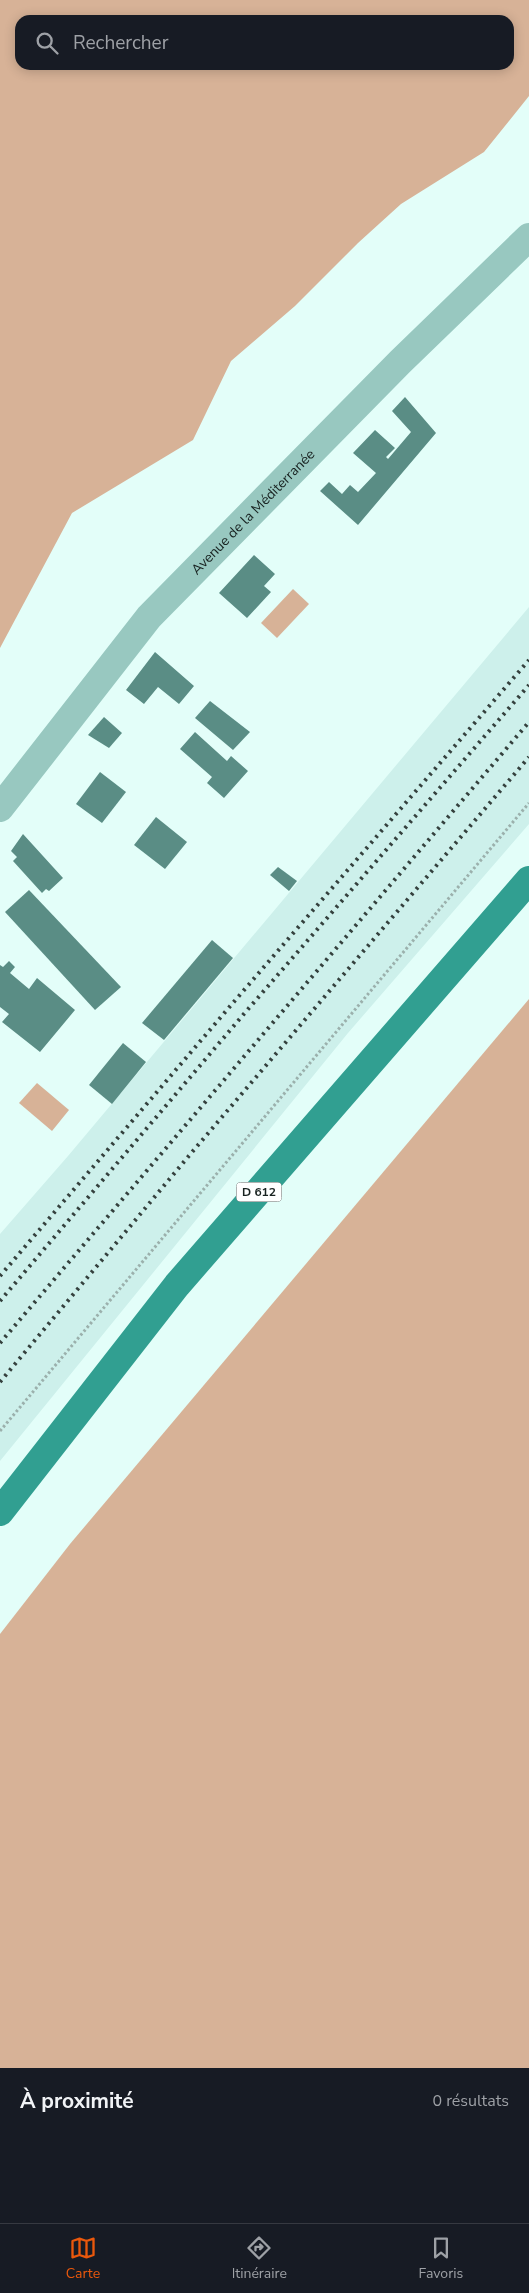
<!DOCTYPE html>
<html lang="fr">
<head>
<meta charset="utf-8">
<style>
	:root { --surface:#171b24; --page:#20242c; --text:#f1f3f6; --muted:#9ea1a6; --line:#363941; --accent:#ea580c }
	body { margin:0; font-family:"Nunito Sans",sans-serif; background:var(--page); color:var(--text) }
	.list { margin:0; padding:0; list-style:none }
	h2 { display:flex; justify-content:space-between; align-items:center; height:65px; margin:0; padding:0 20px; font-size:21px }
	h2 small { font-size:16px; font-weight:400; color:var(--muted) }
	.icon { flex:none; width:28px; height:28px; fill:none; stroke:currentColor; stroke-width:2; stroke-linecap:round; stroke-linejoin:round }
	.map { position:relative; flex:none; width:529px; height:2068px; overflow:hidden }
	.search { position:absolute; background:var(--surface); box-shadow:0 2px 12px #0003; left:15px; right:15px; top:15px; height:55px; display:flex; align-items:center; gap:12px; box-sizing:border-box; padding:0 18px; border-radius:15px; color:var(--muted); font-size:19px }
	.sheet { height:155px; background:var(--surface) }
	nav { display:flex; justify-content:space-around; align-items:center; box-sizing:border-box; height:70px; border-top:1px solid var(--line); background:var(--surface); font-size:14px; color:var(--muted) }
	nav a { display:grid; justify-items:center; gap:2px }
	nav .on { color:var(--accent) }
	.map>svg:first-child { display:block }
</style>
</head>
<body>
<div class="map">
<svg width="529" height="2068" viewBox="0 0 529 2068">
	<rect width="100%" height="100%" fill="#e3fef9"/>
	<path fill="#cdf0eb" d="M 529,607 L 529,824 L 348,1033 L 0,1461 L 0,1234 L 68,1156 Z"/>
	<g fill="#d7b297" fill-rule="evenodd">
		<path d="M 0,0 L 529,0 L 529,96 L 484,152 L 401,204 L 358,243 L 295,306 L 231,361 L 193,440 L 72,513 L 0,648 ZM 20,20 L 509,20 L 509,65 L 20,65 Z"/>
		<path d="M 293,589 L 309,604 L 277,638 L 261,623 Z"/>
		<path d="M 529,999 L 529,2068 L 0,2068 L 0,1634 L 70,1544 Z"/>
		<path d="M 37,1083 L 69,1110 L 52,1131 L 19,1103 Z"/>
	</g>
	<g fill="#5a8d85">
		<path d="M 405,397 L 436,433 L 358,525 L 320,491 L 329,482 L 342,494 L 350,485 L 358,492 L 376,473 L 353,453 L 375,430 L 395,448 L 386,457 L 388,459 L 411,432 L 392,411 Z"/>
		<path d="M 254,555 L 275,574 L 264,586 L 271,592 L 247,618 L 219,593 Z"/>
		<path d="M 155,652 L 194,686 L 179,704 L 158,687 L 144,704 L 126,690 Z"/>
		<path d="M 210,701 L 250,732 L 233,750 L 195,718 Z"/>
		<path d="M 104,717 L 122,733 L 109,748 L 88,735 Z"/>
		<path d="M 195,732 L 227,761 L 231,756 L 248,771 L 224,798 L 207,783 L 212,777 L 180,749 Z"/>
		<path d="M 100,772 L 126,792 L 102,823 L 76,804 Z"/>
		<path d="M 156,817 L 187,842 L 165,869 L 134,845 Z"/>
		<path d="M 23,834 L 63,878 L 49,891 L 46,889 L 42,893 L 13,861 L 17,857 L 11,851 Z"/>
		<path d="M 278,867 L 297,881 L 289,891 L 270,875 Z"/>
		<path d="M 29,890 L 121,987 L 95,1010 L 5,912 Z"/>
		<path d="M 212,940 L 233,958 L 164,1040 L 142,1023 Z"/>
		<path d="M 9,961 L 15,967 L 10,973 L 29,989 L 37,978 L 75,1010 L 40,1052 L 2,1022 L 9,1014 L 0,1007 L 0,965 L 3,967 Z"/>
		<path d="M 123,1043 L 146,1062 L 112,1104 L 89,1085 Z"/>
	</g>
	<g fill="none" stroke-linecap="round" stroke-linejoin="round">
		<path stroke="#9bb0ac" stroke-width="3" stroke-dasharray="2.5 2.5" stroke-linecap="butt" d="M 0,1431 L 529,803"/>
		<path stroke="#98c8c0" stroke-width="28" id="s1" d="M 0,808 L 149,617 L 400,362 L 529,237"/>
		<path stroke="#319f91" stroke-width="28" d="M 0,1512 L 177,1285 L 529,880"/>
		<g stroke="#34403d" stroke-width="4" stroke-dasharray="2.5 5" stroke-linecap="butt">
			<path d="M 0,1276 L 232,1004 L 529,660"/>
			<path d="M 0,1301 L 243,1015 L 529,685"/>
			<path d="M 0,1343 L 529,722"/>
			<path d="M 0,1382 L 193,1151 L 529,757"/>
		</g>
	</g>
	<g text-anchor="middle" dominant-baseline="central" stroke-width="4" stroke-linejoin="round" paint-order="stroke">
		<rect fill="#fff" stroke="#5d6463" stroke-width="1" x="236.5" y="1182.5" width="45" height="19" rx="4"/>
		<g font-size="12" font-weight="bold" fill="#182220">
			<text x="259" y="1192">D 612</text>
		</g>
		<g font-size="14" fill="#182220" stroke="#fff">
			<text stroke="none"><textPath href="#s1" startOffset="390">Avenue de la Méditerranée</textPath></text>
		</g>
	</g>
</svg>
<div class="search"><svg class="icon" aria-label="search" viewBox="0 0 24 24"><circle cx="10" cy="10" r="6"/><path d="M15 15l6 6"/></svg>Rechercher</div>
</div>
<section class="sheet">
<h2>À proximité<small>0 résultats</small></h2>
<ul class="list">
</ul>
</section>
<nav>
<a class="on"><svg class="icon" aria-label="map" viewBox="0 0 24 24"><path d="M3 6l6-2 6 2 6-2v14l-6 2-6-2-6 2zM9 4v14M15 6v14"/></svg>Carte</a>
<a><svg class="icon" aria-label="directions" viewBox="0 0 24 24"><path d="M12 3l9 9-9 9-9-9zM9 14v-3h6M13 9l2 2-2 2"/></svg>Itinéraire</a>
<a><svg class="icon" aria-label="saved" viewBox="0 0 24 24"><path d="M7 4h10v16l-5-4-5 4z"/></svg>Favoris</a>
</nav>
</body>
</html>
